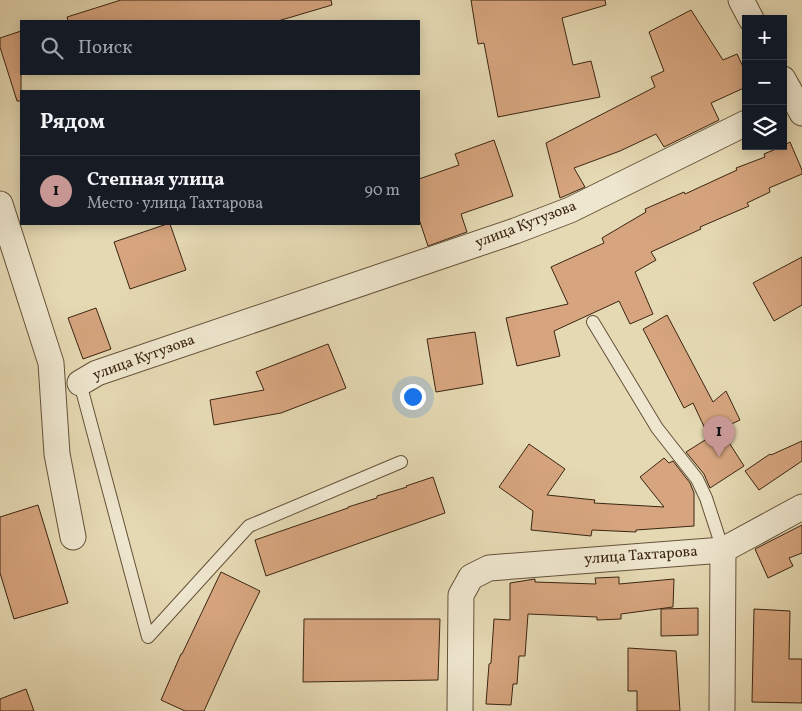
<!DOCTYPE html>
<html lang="ru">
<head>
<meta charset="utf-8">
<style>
	:root { --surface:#171b24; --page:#20242c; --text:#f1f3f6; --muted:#9ea1a6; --line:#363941; --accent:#c59692 }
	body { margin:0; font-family:Vollkorn,serif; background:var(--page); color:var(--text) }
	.controls { position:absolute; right:15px; top:15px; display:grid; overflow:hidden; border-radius:0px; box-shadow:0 2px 12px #0003 }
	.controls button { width:45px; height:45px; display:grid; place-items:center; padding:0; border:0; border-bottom:1px solid var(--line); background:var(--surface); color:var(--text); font:25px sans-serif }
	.you { position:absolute; left:412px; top:396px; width:18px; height:18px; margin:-12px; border:4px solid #fff; border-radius:50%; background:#1a73e8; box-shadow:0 0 0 8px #1a73e833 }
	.badge { display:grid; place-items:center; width:32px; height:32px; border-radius:50%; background:var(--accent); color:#111; font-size:16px; font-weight:700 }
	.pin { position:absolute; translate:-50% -41px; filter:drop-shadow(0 1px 2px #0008) }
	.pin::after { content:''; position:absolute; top:26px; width:18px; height:15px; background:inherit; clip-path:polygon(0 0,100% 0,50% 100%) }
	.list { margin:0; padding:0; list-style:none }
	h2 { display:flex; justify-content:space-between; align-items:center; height:65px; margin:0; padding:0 20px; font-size:21px }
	h2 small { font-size:16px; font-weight:400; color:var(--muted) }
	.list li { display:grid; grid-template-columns:32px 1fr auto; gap:15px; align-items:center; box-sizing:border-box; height:70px; padding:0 20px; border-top:1px solid var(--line) }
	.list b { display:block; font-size:19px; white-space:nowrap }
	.list p { margin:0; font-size:16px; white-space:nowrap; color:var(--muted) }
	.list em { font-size:16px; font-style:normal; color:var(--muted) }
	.icon { flex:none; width:28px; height:28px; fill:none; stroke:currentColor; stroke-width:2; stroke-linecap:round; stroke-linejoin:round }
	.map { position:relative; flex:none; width:802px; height:711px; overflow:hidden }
	.search { position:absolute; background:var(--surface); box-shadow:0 2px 12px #0003; left:20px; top:20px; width:400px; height:55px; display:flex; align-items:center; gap:12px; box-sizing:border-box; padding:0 18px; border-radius:0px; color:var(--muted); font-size:19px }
	.panel { position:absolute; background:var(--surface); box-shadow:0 2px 12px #0003; left:20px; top:90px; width:400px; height:135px; border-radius:0px }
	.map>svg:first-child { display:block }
</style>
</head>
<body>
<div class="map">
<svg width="802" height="711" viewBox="0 0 802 711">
	<rect width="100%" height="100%" fill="#e5d9b3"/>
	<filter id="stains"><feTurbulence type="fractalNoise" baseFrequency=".004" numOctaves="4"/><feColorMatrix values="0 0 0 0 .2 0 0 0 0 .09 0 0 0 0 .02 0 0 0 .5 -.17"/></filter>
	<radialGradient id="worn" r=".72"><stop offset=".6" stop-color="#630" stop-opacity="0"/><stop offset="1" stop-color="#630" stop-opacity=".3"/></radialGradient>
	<g fill="#d6a57f" stroke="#3b2511">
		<path d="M 121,0 L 331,0 L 332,5 L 278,21 L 68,21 L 67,17 Z"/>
		<path d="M 471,0 L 605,0 L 606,5 L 562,18 L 573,65 L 591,61 L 600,97 L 498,117 L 484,43 L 478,44 Z"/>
		<path d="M 691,10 L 723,60 L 737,54 L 746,73 L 746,87 L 711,103 L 719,120 L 664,147 L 656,134 L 620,151 L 574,168 L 585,187 L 560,198 L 546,143 L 655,87 L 651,77 L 664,71 L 649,32 Z"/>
		<path d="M 21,31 L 21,101 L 17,101 L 0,47 L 0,38 Z"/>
		<path d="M 494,140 L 513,196 L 461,214 L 467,232 L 428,246 L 419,219 L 419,179 L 459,165 L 455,154 Z"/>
		<path d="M 790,142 L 802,170 L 802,174 L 769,188 L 770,192 L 747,203 L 749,206 L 700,227 L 701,229 L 651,252 L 656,260 L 635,272 L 653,314 L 630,324 L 619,301 L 554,331 L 560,356 L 517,366 L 506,318 L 568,304 L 551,267 L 604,243 L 602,238 L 646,212 L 645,209 L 684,192 L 685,194 L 737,170 L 736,168 L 765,157 L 764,154 L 783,146 Z"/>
		<path d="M 167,224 L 170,224 L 186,270 L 130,289 L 114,242 Z"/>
		<path d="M 802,257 L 802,305 L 774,321 L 753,283 Z"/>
		<path d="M 96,308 L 111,349 L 83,359 L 68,318 Z"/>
		<path d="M 667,315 L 713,402 L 726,391 L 740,420 L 708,435 L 693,403 L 684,408 L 643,329 Z"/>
		<path d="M 475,332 L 483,384 L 436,392 L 427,339 Z"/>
		<path d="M 328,344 L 346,388 L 281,413 L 214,425 L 210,400 L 264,390 L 256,372 Z"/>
		<path d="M 721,430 L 744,466 L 710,488 L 704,474 L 686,452 Z"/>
		<path d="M 802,441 L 802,461 L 759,490 L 745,471 L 770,454 L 771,455 Z"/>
		<path d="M 529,444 L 565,469 L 547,495 L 595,500 L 594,503 L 664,507 L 640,477 L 664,458 L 669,463 L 673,461 L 690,483 L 694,493 L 694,526 L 636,530 L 636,532 L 592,530 L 591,536 L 531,530 L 533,511 L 499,487 Z"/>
		<path d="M 433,477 L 445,513 L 266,576 L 255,540 L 348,508 L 348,507 L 377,498 L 377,496 L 407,487 L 406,486 Z"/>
		<path d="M 38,505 L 68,603 L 14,619 L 0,573 L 0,517 Z"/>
		<path d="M 802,525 L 802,553 L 789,558 L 793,566 L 768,578 L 755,549 Z"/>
		<path d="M 221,572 L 260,591 L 236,640 L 204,711 L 185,711 L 161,700 L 181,654 L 182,654 Z"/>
		<path d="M 619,577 L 619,584 L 674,579 L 673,607 L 621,614 L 621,619 L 597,620 L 597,617 L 528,614 L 525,656 L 519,656 L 517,684 L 513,684 L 511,705 L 486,704 L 489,664 L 491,663 L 494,619 L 510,620 L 510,583 L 535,579 L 535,582 L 596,584 L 595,578 Z"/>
		<path d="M 698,608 L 698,635 L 661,636 L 661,609 Z"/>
		<path d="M 754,609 L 790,611 L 789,659 L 802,659 L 802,703 L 752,702 Z"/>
		<path d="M 304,619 L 440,619 L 438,680 L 303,682 Z"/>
		<path d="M 628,648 L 676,651 L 680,711 L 637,711 L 637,691 L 628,691 Z"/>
		<path d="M 26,689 L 34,711 L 0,711 L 0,699 Z"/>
	</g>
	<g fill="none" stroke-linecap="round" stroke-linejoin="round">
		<g stroke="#66523a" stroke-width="14">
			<g id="lane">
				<path d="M 593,322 L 657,428 L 697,479 L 706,498 L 723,550"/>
				<path d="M 80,383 L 148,637 L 249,526 L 401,462"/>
			</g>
		</g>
		<g stroke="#66523a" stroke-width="27">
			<g id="street">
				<path d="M 741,0 L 751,19"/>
				<path d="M 783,79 L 802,113"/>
				<path d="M 0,204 L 51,363 L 57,454 L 73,537"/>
				<path d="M 80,383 L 97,373 L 515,231 L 570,210 L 746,123"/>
				<path d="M 460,711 L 461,595 L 471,577 L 489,568 L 723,550 L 802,507"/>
				<path d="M 722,711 L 723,550"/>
			</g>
		</g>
		<use href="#lane" stroke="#eee6ce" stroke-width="12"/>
		<use href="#street" stroke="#eee6ce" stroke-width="25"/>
	</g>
	<g text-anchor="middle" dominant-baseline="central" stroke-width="4" stroke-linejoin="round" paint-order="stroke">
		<g font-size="15" fill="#3b2511" stroke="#eee6ce">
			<text transform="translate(526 225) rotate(-21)">улица Кутузова</text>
			<text transform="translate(144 358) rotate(-20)">улица Кутузова</text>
			<text transform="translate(641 556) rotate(-4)">улица Тахтарова</text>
		</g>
	</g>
	<rect width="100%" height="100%" filter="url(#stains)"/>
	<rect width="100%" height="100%" fill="url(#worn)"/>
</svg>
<div class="controls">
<button>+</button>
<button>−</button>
<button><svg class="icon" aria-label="layers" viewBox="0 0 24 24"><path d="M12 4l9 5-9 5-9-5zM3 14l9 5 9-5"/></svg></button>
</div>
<div class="you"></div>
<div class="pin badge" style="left:719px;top:457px">1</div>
<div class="search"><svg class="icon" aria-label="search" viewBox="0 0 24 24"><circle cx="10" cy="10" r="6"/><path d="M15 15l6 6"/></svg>Поиск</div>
<section class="panel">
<h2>Рядом<small></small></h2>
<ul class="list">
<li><span class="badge">1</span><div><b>Степная улица</b><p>Место · улица Тахтарова</p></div><em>90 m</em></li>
</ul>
</section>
</div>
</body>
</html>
